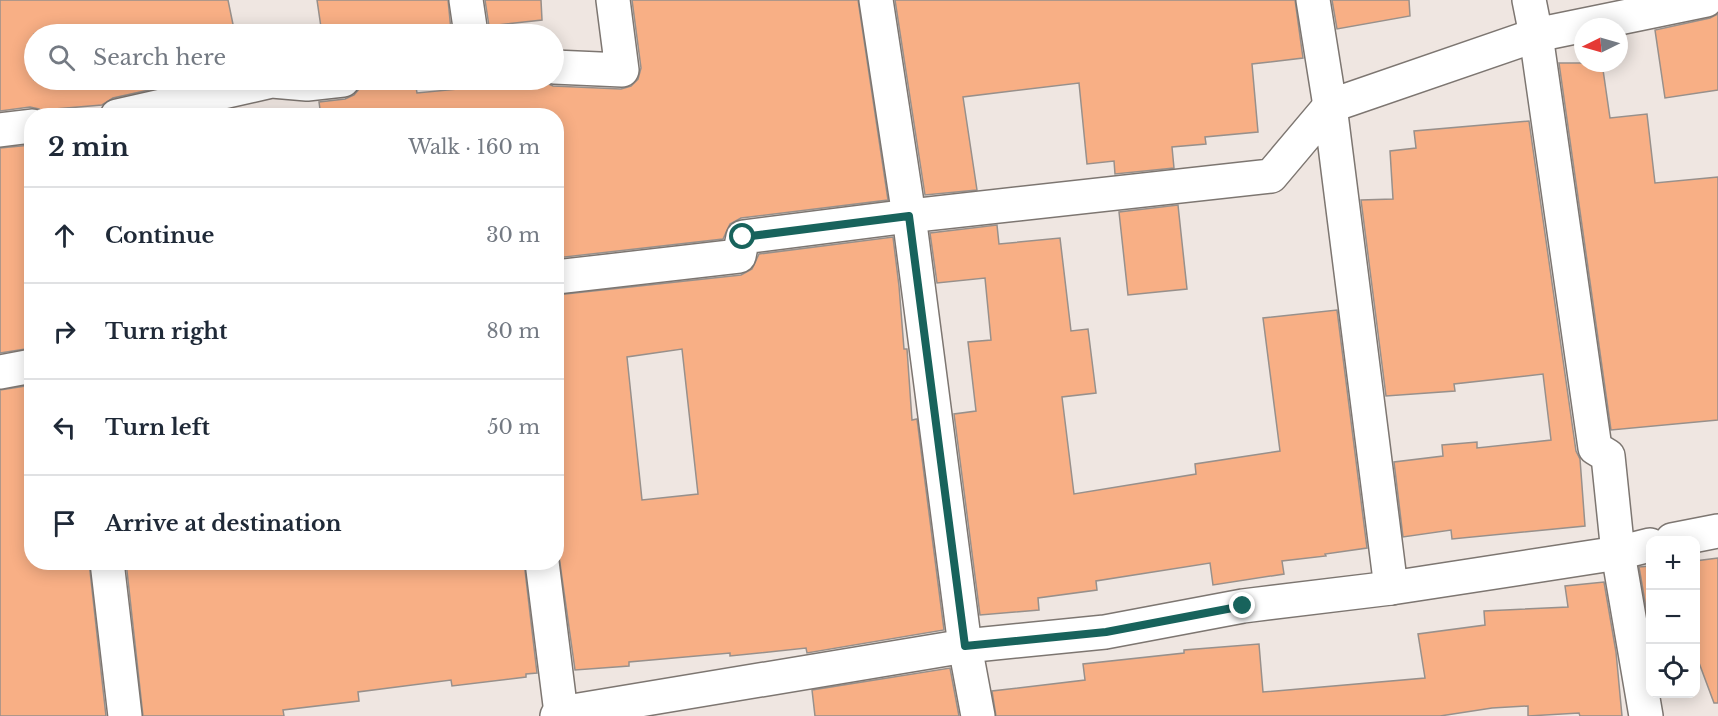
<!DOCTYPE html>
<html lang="en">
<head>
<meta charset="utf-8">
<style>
	:root { --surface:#fff; --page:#f2f2f3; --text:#1f2937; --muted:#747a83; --line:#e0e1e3 }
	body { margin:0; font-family:"Libre Baskerville",serif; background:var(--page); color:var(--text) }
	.controls { position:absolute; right:18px; bottom:18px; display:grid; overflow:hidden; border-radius:12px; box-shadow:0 3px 15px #0003 }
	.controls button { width:54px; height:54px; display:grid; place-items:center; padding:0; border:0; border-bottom:2px solid var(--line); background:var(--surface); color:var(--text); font:30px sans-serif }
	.compass { position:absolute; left:1574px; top:18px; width:54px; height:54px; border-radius:50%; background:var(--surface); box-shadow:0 3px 15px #0003; rotate:265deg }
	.stop { position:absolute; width:18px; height:18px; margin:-14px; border:4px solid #18635c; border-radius:50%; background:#fff }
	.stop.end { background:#18635c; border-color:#fff; box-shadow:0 2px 6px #0008 }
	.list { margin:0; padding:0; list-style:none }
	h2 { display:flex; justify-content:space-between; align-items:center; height:78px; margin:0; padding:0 24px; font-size:26px }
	h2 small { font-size:20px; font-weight:400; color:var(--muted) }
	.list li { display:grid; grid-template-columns:39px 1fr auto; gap:18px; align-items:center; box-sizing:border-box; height:96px; padding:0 24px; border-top:2px solid var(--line) }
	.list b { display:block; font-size:22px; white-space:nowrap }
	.list em { font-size:20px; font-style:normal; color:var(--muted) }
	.icon { flex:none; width:33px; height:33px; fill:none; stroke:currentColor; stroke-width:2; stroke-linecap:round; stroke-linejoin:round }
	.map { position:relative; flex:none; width:1718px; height:716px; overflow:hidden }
	.search { position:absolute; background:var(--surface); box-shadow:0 3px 15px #0003; left:24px; top:24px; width:540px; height:66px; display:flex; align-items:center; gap:15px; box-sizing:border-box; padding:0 21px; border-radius:33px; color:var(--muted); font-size:22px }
	.panel { position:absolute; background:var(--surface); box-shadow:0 3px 15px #0003; left:24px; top:108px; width:540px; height:462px; border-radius:24px }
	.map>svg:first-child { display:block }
</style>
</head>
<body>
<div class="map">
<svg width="1718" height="716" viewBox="0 0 1718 716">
	<rect width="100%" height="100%" fill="#efe6e1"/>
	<g fill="#f8af85" stroke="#98908b" stroke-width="1.5" fill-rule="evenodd">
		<path d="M 0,0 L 228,0 L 235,34 L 34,34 L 34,80 L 194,80 L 113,98 L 102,105 L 55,109 L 55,113 L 46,114 L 39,109 L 30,107 L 0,111 Z"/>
		<path d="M 317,0 L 448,0 L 451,30 L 449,30 L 449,34 L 322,34 Z"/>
		<path d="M 485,0 L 541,0 L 542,20 L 489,26 Z"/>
		<path d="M 632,0 L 858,0 L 888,200 L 741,218 L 730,224 L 723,239 L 556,258 L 556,116 L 321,116 L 319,102 L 345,99 L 354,95 L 360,88 L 361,82 L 373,80 L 415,80 L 417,93 L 542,81 L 553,86 L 621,89 L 631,86 L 638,79 L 641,68 Z"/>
		<path d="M 895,0 L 1295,0 L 1303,58 L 1252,64 L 1258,132 L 1205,137 L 1206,144 L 1172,147 L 1174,168 L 1115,174 L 1114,161 L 1087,164 L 1079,83 L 963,97 L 977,190 L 925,195 Z"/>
		<path d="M 1332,0 L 1409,0 L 1410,16 L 1337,29 Z"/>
		<path d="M 1718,14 L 1718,90 L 1665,98 L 1655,30 L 1710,18 Z"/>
		<path d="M 1559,63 L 1602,63 L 1610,118 L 1647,114 L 1655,183 L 1718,177 L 1718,420 L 1611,430 Z"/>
		<path d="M 1529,121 L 1576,451 L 1580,459 L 1585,526 L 1452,539 L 1451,530 L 1403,537 L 1394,462 L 1443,456 L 1442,445 L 1477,442 L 1477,448 L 1551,440 L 1543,374 L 1454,384 L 1455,391 L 1386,396 L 1361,200 L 1393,199 L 1390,151 L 1416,148 L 1414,131 Z"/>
		<path d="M 31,145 L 32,348 L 0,353 L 0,148 Z"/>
		<path d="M 1178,205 L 1187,289 L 1128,295 L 1119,212 Z"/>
		<path d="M 997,225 L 999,244 L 1060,238 L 1071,331 L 1088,329 L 1096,393 L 1062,397 L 1074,494 L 1196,474 L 1195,464 L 1280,451 L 1263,318 L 1337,310 L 1367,548 L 1325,554 L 1326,556 L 1282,561 L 1284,574 L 1213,585 L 1210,563 L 1096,581 L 1097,590 L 1038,598 L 1039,610 L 980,615 L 954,414 L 976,411 L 968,342 L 991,340 L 985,278 L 937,283 L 930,233 Z"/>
		<path d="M 893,237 L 899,286 L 904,349 L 907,349 L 912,420 L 917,419 L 944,630 L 807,653 L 806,648 L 730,656 L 730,653 L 629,662 L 629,666 L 575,670 L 559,556 L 556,518 L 556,295 L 741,275 L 752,269 L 759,254 ZM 682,349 L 698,494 L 642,500 L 627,357 Z"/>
		<path d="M 32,385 L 32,562 L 89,562 L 106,716 L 0,716 L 0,390 Z"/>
		<path d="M 1718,558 L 1718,703 L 1714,703 L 1695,652 L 1695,561 Z"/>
		<path d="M 126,562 L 230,562 L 231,569 L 289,562 L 524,562 L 537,673 L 526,674 L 526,677 L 452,686 L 451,680 L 358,692 L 359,701 L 283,710 L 284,716 L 143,716 Z"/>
		<path d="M 1650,566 L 1650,631 L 1639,567 Z"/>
		<path d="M 1604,582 L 1616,652 L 1622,716 L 1580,716 L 1579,713 L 1528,716 L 1528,706 L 1492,708 L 1440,716 L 996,716 L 992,691 L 1085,680 L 1083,664 L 1184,653 L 1184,650 L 1259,644 L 1263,692 L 1425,678 L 1418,634 L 1485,625 L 1484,611 L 1568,607 L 1565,586 Z"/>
		<path d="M 950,668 L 959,716 L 815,716 L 812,690 Z"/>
	</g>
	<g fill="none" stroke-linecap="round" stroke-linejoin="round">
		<g stroke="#7d7671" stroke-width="36">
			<g id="minor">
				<path d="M 466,0 L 471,34"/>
				<path d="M 876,0 L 909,216 L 965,646 L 978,716"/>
				<path d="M 1313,0 L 1330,106 L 1536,35 L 1706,0"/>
				<path d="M 1529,0 L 1536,35 L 1595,448 L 1608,456 L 1618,553 L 1646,716"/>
				<path d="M 554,67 L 622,70 L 613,0"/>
				<path d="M 117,116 L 272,81 L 307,84 L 343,80"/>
				<path d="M 0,130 L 32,126"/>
				<path d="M 556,277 L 739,256 L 743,237 L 909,216 L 1271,176 L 1330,106 L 1391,588"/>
				<path d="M 0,372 L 32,366"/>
				<path d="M 1672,540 L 1718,531"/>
				<path d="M 107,562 L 125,716"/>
				<path d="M 542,562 L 561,713"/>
				<path d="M 557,716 L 561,713 L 965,646 L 1105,632 L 1243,606 L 1391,588 L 1618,553 L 1650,545"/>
			</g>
		</g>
		<use href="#minor" stroke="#fff" stroke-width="33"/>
	</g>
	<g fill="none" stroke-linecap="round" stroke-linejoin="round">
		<path stroke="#18635c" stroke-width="8" d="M 743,237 L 909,216 L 965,646 L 1106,632 L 1243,606"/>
	</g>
</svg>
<div class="controls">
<button>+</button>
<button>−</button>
<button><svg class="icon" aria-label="locate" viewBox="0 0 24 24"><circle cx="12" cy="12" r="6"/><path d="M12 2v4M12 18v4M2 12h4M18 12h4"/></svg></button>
</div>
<svg class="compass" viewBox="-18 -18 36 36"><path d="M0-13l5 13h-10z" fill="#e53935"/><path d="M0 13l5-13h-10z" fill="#747a83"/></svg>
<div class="stop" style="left:743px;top:237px"></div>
<div class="stop end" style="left:1243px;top:606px"></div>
<div class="search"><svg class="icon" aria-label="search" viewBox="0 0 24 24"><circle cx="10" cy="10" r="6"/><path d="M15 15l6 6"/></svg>Search here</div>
<section class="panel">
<h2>2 min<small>Walk · 160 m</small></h2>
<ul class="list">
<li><svg class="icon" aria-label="ahead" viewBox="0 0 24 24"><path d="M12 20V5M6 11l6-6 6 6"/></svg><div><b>Continue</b></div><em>30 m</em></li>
<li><svg class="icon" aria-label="right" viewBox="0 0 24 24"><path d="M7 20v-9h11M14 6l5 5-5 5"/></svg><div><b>Turn right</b></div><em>80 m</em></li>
<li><svg class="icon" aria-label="left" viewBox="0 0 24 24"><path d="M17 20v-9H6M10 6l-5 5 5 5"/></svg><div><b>Turn left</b></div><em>50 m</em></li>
<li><svg class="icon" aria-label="arrive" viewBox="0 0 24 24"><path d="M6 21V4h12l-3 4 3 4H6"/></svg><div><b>Arrive at destination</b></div></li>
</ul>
</section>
</div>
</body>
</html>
